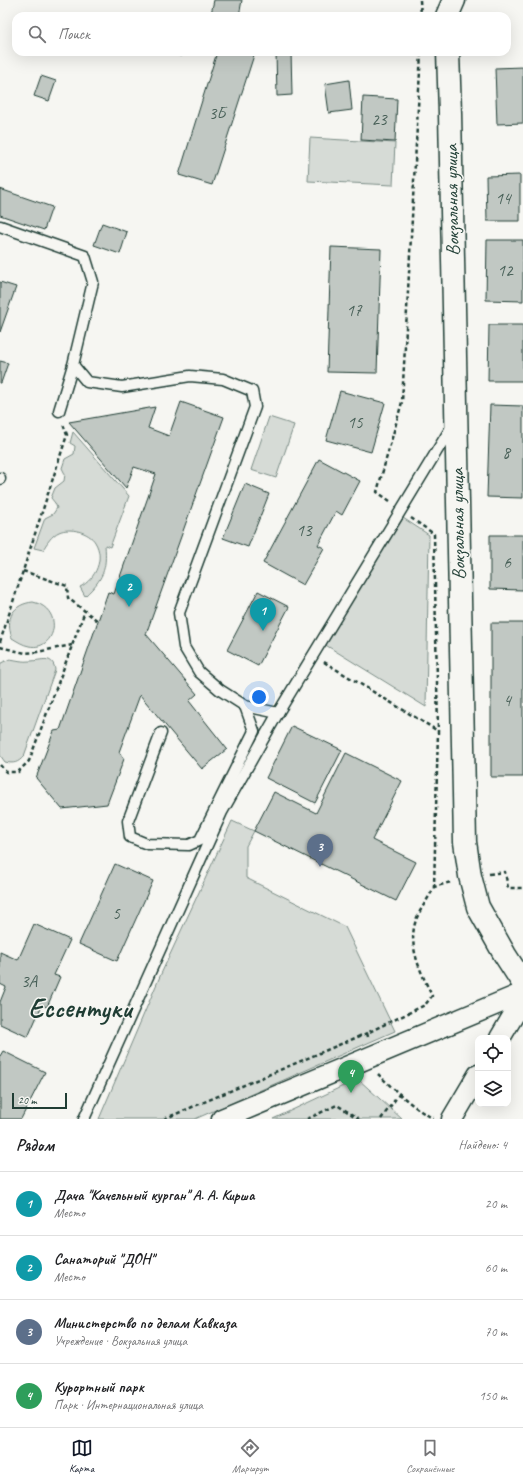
<!DOCTYPE html>
<html lang="ru">
<head>
<meta charset="utf-8">
<style>
	:root { --surface:#fff; --page:#f6f6f6; --text:#202124; --muted:#757577; --line:#e0e0e0; --accent:#111827 }
	body { margin:0; font-family:Caveat,sans-serif; background:var(--page); color:var(--text) }
	.controls { position:absolute; right:12px; bottom:12px; display:grid; overflow:hidden; border-radius:8px; box-shadow:0 4px 16px #0002 }
	.controls button { width:36px; height:36px; display:grid; place-items:center; padding:0; border:0; border-bottom:1px solid var(--line); background:var(--surface); color:var(--text); font:20px sans-serif }
	.scale { position:absolute; left:12px; bottom:10px; width:55px; box-sizing:border-box; padding-left:4px; border:2px solid #1f3d34; border-top:0; font-size:11px; line-height:14px; white-space:nowrap; color:#1f3d34; -webkit-text-stroke:3px #f6f6f2; paint-order:stroke }
	.you { position:absolute; left:259px; top:697px; width:14px; height:14px; margin:-10px; border:3px solid #fff; border-radius:50%; background:#1a73e8; box-shadow:0 0 0 6px #1a73e833 }
	.badge { display:grid; place-items:center; width:26px; height:26px; border-radius:50%; background:var(--accent); color:#fff; font-size:13px; font-weight:700 }
	.pin { position:absolute; translate:-50% -33px; filter:drop-shadow(0 1px 2px #0008) }
	.pin::after { content:''; position:absolute; top:21px; width:14px; height:12px; background:inherit; clip-path:polygon(0 0,100% 0,50% 100%) }
	.list { margin:0; padding:0; list-style:none }
	h2 { display:flex; justify-content:space-between; align-items:center; height:52px; margin:0; padding:0 16px; font-size:17px }
	h2 small { font-size:13px; font-weight:400; color:var(--muted) }
	.list li { display:grid; grid-template-columns:26px 1fr auto; gap:12px; align-items:center; box-sizing:border-box; height:64px; padding:0 16px; border-top:1px solid var(--line) }
	.list b { display:block; font-size:15px; white-space:nowrap }
	.list p { margin:0; font-size:13px; white-space:nowrap; color:var(--muted) }
	.list em { font-size:13px; font-style:normal; color:var(--muted) }
	.icon { flex:none; width:22px; height:22px; fill:none; stroke:currentColor; stroke-width:2; stroke-linecap:round; stroke-linejoin:round }
	.map { position:relative; flex:none; width:523px; height:1119px; overflow:hidden }
	.search { position:absolute; background:var(--surface); box-shadow:0 4px 16px #0002; left:12px; right:12px; top:12px; height:44px; display:flex; align-items:center; gap:10px; box-sizing:border-box; padding:0 14px; border-radius:12px; color:var(--muted); font-size:15px }
	.sheet { height:308px; background:var(--surface) }
	nav { display:flex; justify-content:space-around; align-items:center; box-sizing:border-box; height:56px; border-top:1px solid var(--line); background:var(--surface); font-size:11px; color:var(--muted) }
	nav a { display:grid; justify-items:center; gap:2px }
	nav .on { color:var(--accent) }
	.map>svg:first-child { display:block }
</style>
</head>
<body>
<div class="map">
<svg width="523" height="1119" viewBox="0 0 523 1119">
	<rect width="100%" height="100%" fill="#f6f6f2"/>
	<filter id="ink" filterUnits="userSpaceOnUse"><feTurbulence type="fractalNoise" baseFrequency=".025" numOctaves="2"/><feDisplacementMap in="SourceGraphic" scale="8" xChannelSelector="R" yChannelSelector="G"/><feConvolveMatrix kernelMatrix="1 2 1 2 8 2 1 2 1" color-interpolation-filters="sRGB"/></filter>
	<g filter="url(#ink)">
		<g fill="#d6dbd6" stroke="#7a8c85">
			<path d="M 310,138 L 395,143 L 393,185 L 308,181 Z"/>
			<path d="M 269,417 L 294,425 L 276,478 L 251,470 Z"/>
			<path d="M 73,432 L 129,496 L 110,547 L 105,545 C 107,570 103,579 85,596 L 80,587 C 96,579 105,558 95,542 C 89,532 70,527 59,532 C 52,535 46,544 43,550 L 34,548 L 45,518 L 53,514 L 57,508 L 55,503 L 51,498 L 55,488 L 64,481 L 65,474 L 62,468 L 65,459 L 74,454 L 75,446 L 70,443 Z"/>
			<path d="M 403,518 L 429,535 L 426,707 L 324,644 Z"/>
			<path d="M 33,602 C 65,609 56,652 29,646 C 23,645 17,641 12,638 C 5,618 13,604 33,602 Z"/>
			<path d="M 10,659 C 17,660 23,662 30,661 C 41,661 53,654 55,670 L 24,756 C 18,763 14,764 5,762 L 0,755 L 0,666 L 1,663 Z"/>
			<path d="M 232,821 L 254,831 L 246,846 L 246,878 L 345,927 L 395,1031 L 195,1119 L 99,1119 L 161,974 Z"/>
			<path d="M 358,1079 L 402,1119 L 273,1119 Z"/>
		</g>
		<g fill="#c1c8c3" stroke="#1f3d34">
			<path d="M 214,0 L 242,0 L 239,16 L 220,16 L 211,14 Z"/>
			<path d="M 165,52 L 181,52 L 181,56 L 164,53 Z"/>
			<path d="M 217,52 L 255,52 L 212,185 L 179,175 Z"/>
			<path d="M 276,52 L 291,52 L 292,95 L 277,96 Z"/>
			<path d="M 523,67 L 523,123 L 497,124 L 495,68 Z"/>
			<path d="M 41,76 L 56,81 L 49,101 L 34,96 Z"/>
			<path d="M 349,80 L 352,110 L 329,113 L 325,84 Z"/>
			<path d="M 363,97 L 397,99 L 395,142 L 361,140 Z"/>
			<path d="M 520,175 L 520,221 L 487,221 L 486,176 Z"/>
			<path d="M 0,189 L 52,207 L 44,230 L 0,215 Z"/>
			<path d="M 102,223 L 127,232 L 120,254 L 94,245 Z"/>
			<path d="M 487,240 L 523,240 L 523,301 L 486,300 Z"/>
			<path d="M 331,247 L 381,249 L 377,373 L 327,372 Z"/>
			<path d="M 0,282 L 16,287 L 0,332 Z"/>
			<path d="M 489,325 L 523,325 L 523,381 L 488,381 Z"/>
			<path d="M 0,361 L 8,363 L 1,383 L 0,383 Z"/>
			<path d="M 340,391 L 385,403 L 371,452 L 326,440 Z"/>
			<path d="M 181,402 L 224,417 L 146,634 L 197,694 L 189,701 L 227,749 L 202,769 L 140,695 L 119,752 L 124,759 L 107,804 L 62,809 L 36,778 L 54,731 L 60,730 L 108,592 L 114,594 L 156,474 L 134,467 L 126,488 L 69,422 L 155,407 L 148,428 L 169,436 Z"/>
			<path d="M 490,405 L 523,406 L 523,498 L 487,497 Z"/>
			<path d="M 319,459 L 360,481 L 342,515 L 336,511 L 318,545 L 324,548 L 303,585 L 263,563 Z"/>
			<path d="M 245,484 L 269,494 L 248,547 L 223,538 Z"/>
			<path d="M 490,535 L 523,535 L 523,590 L 490,589 Z"/>
			<path d="M 258,591 L 289,607 L 258,666 L 227,650 Z"/>
			<rect x="491" y="623" width="32" height="154"/>
			<path d="M 292,726 L 342,750 L 315,803 L 266,778 Z"/>
			<path d="M 346,753 L 402,781 L 372,840 L 416,862 L 396,901 L 254,831 L 274,792 L 316,813 Z"/>
			<path d="M 115,864 L 153,881 L 117,961 L 79,944 Z"/>
			<path d="M 34,924 L 70,940 L 54,975 L 60,977 L 47,1007 L 42,1005 L 28,1037 L 0,1024 L 0,1002 L 6,987 L 0,984 L 0,952 L 18,960 Z"/>
			<path d="M 3,1051 L 45,1072 L 21,1119 L 0,1119 L 0,1056 Z"/>
		</g>
		<g fill="none" stroke-linecap="round" stroke-linejoin="round">
			<g stroke="#1f3d34" stroke-width="13">
				<g id="lane">
					<path d="M 0,226 L 85,256 L 93,282 L 73,365 L 59,411"/>
					<path d="M 73,365 L 87,382 L 122,387 L 190,376 L 223,379 L 252,391 L 255,407 L 179,613 L 184,647 L 199,672 L 220,690 L 245,706 L 278,713"/>
					<path d="M 0,479 L 0,478"/>
					<path d="M 161,733 L 128,821 L 130,837 L 147,844 L 189,845 L 200,840 L 254,731 L 245,706"/>
					<path d="M 84,1119 L 222,812 L 278,713 L 452,426"/>
				</g>
			</g>
			<g stroke="#1f3d34" stroke-width="23">
				<g id="street">
					<path d="M 500,1038 L 523,999"/>
					<path d="M 222,1119 L 523,993"/>
					<path d="M 452,1119 L 478,1075"/>
				</g>
			</g>
			<g stroke="#1f3d34" stroke-width="25">
				<g id="secondary">
					<path d="M 447,16 L 454,0"/>
					<path d="M 448,52 L 450,113 L 465,842 L 470,876 L 478,907 L 505,955 L 523,983"/>
				</g>
			</g>
			<g stroke="#1f3d34" stroke-width="2.5" stroke-dasharray="4 3" stroke-linecap="butt">
				<path d="M 420,0 L 421,16"/>
				<path d="M 390,501 L 377,492 L 402,402 L 421,52"/>
				<path d="M 411,518 L 434,534 L 438,731 L 434,887"/>
				<path d="M 23,571 L 67,586 L 68,598 L 98,621"/>
				<path d="M 0,642 L 67,435 L 63,424"/>
				<path d="M 0,647 L 25,653 L 37,652 L 72,645"/>
				<path d="M 324,662 L 438,731"/>
				<path d="M 0,765 L 6,772 L 18,772 L 29,761 L 85,611"/>
				<path d="M 489,874 L 505,872 L 508,888 L 523,888"/>
				<path d="M 368,1037 L 367,1033 L 425,1005 L 432,996 C 421,972 407,946 416,920 C 420,909 429,898 434,887 L 451,882"/>
				<path d="M 378,1074 C 390,1086 418,1112 433,1118"/>
				<path d="M 164,1119 L 367,1033"/>
				<path d="M 307,1119 L 337,1105 L 359,1119"/>
				<path d="M 381,1119 L 400,1093"/>
			</g>
			<use href="#lane" stroke="#f6f6f2" stroke-width="10"/>
			<use href="#street" stroke="#f6f6f2" stroke-width="20"/>
			<use href="#secondary" stroke="#f6f6f2" stroke-width="22"/>
		</g>
	</g>
	<g text-anchor="middle" dominant-baseline="central" stroke-width="3" stroke-linejoin="round" paint-order="stroke">
		<g font-size="17" fill="#486058">
			<text x="217" y="113">3Б</text>
			<text x="379" y="119">23</text>
			<text x="503" y="198">14</text>
			<text x="505" y="270">12</text>
			<text x="354" y="310">17</text>
			<text x="355" y="422">15</text>
			<text x="506" y="452">8</text>
			<text x="304" y="530">13</text>
			<text x="507" y="562">6</text>
			<text x="507" y="700">4</text>
			<text x="116" y="913">5</text>
			<text x="29" y="981">3А</text>
		</g>
		<g font-size="19" fill="#1f3d34" stroke="#f6f6f2">
			<text transform="translate(452 200) rotate(-91)">Вокзальная улица</text>
			<text transform="translate(458 524) rotate(-91)">Вокзальная улица</text>
		</g>
		<g font-size="27" font-weight="bold" fill="#1f3d34" stroke="#f6f6f2">
			<text x="80" y="1008">Ессентуки</text>
		</g>
	</g>
</svg>
<div class="controls">
<button><svg class="icon" aria-label="locate" viewBox="0 0 24 24"><circle cx="12" cy="12" r="6"/><path d="M12 2v4M12 18v4M2 12h4M18 12h4"/></svg></button>
<button><svg class="icon" aria-label="layers" viewBox="0 0 24 24"><path d="M12 4l9 5-9 5-9-5zM3 14l9 5 9-5"/></svg></button>
</div>
<div class="scale">20 m</div>
<div class="you"></div>
<div class="pin badge" style="left:263px;top:631px;background:#0f9aa8">1</div>
<div class="pin badge" style="left:129px;top:607px;background:#0f9aa8">2</div>
<div class="pin badge" style="left:320px;top:867px;background:#5c6f8a">3</div>
<div class="pin badge" style="left:351px;top:1093px;background:#2e9e5b">4</div>
<div class="search"><svg class="icon" aria-label="search" viewBox="0 0 24 24"><circle cx="10" cy="10" r="6"/><path d="M15 15l6 6"/></svg>Поиск</div>
</div>
<section class="sheet">
<h2>Рядом<small>Найдено: 4</small></h2>
<ul class="list">
<li><span class="badge" style="background:#0f9aa8">1</span><div><b>Дача &quot;Качельный курган&quot; А. А. Кирша</b><p>Место</p></div><em>20 m</em></li>
<li><span class="badge" style="background:#0f9aa8">2</span><div><b>Санаторий &quot;ДОН&quot;</b><p>Место</p></div><em>60 m</em></li>
<li><span class="badge" style="background:#5c6f8a">3</span><div><b>Министерство по делам Кавказа</b><p>Учреждение · Вокзальная улица</p></div><em>70 m</em></li>
<li><span class="badge" style="background:#2e9e5b">4</span><div><b>Курортный парк</b><p>Парк · Интернациональная улица</p></div><em>150 m</em></li>
</ul>
</section>
<nav>
<a class="on"><svg class="icon" aria-label="map" viewBox="0 0 24 24"><path d="M3 6l6-2 6 2 6-2v14l-6 2-6-2-6 2zM9 4v14M15 6v14"/></svg>Карта</a>
<a><svg class="icon" aria-label="directions" viewBox="0 0 24 24"><path d="M12 3l9 9-9 9-9-9zM9 14v-3h6M13 9l2 2-2 2"/></svg>Маршрут</a>
<a><svg class="icon" aria-label="saved" viewBox="0 0 24 24"><path d="M7 4h10v16l-5-4-5 4z"/></svg>Сохранённые</a>
</nav>
</body>
</html>
